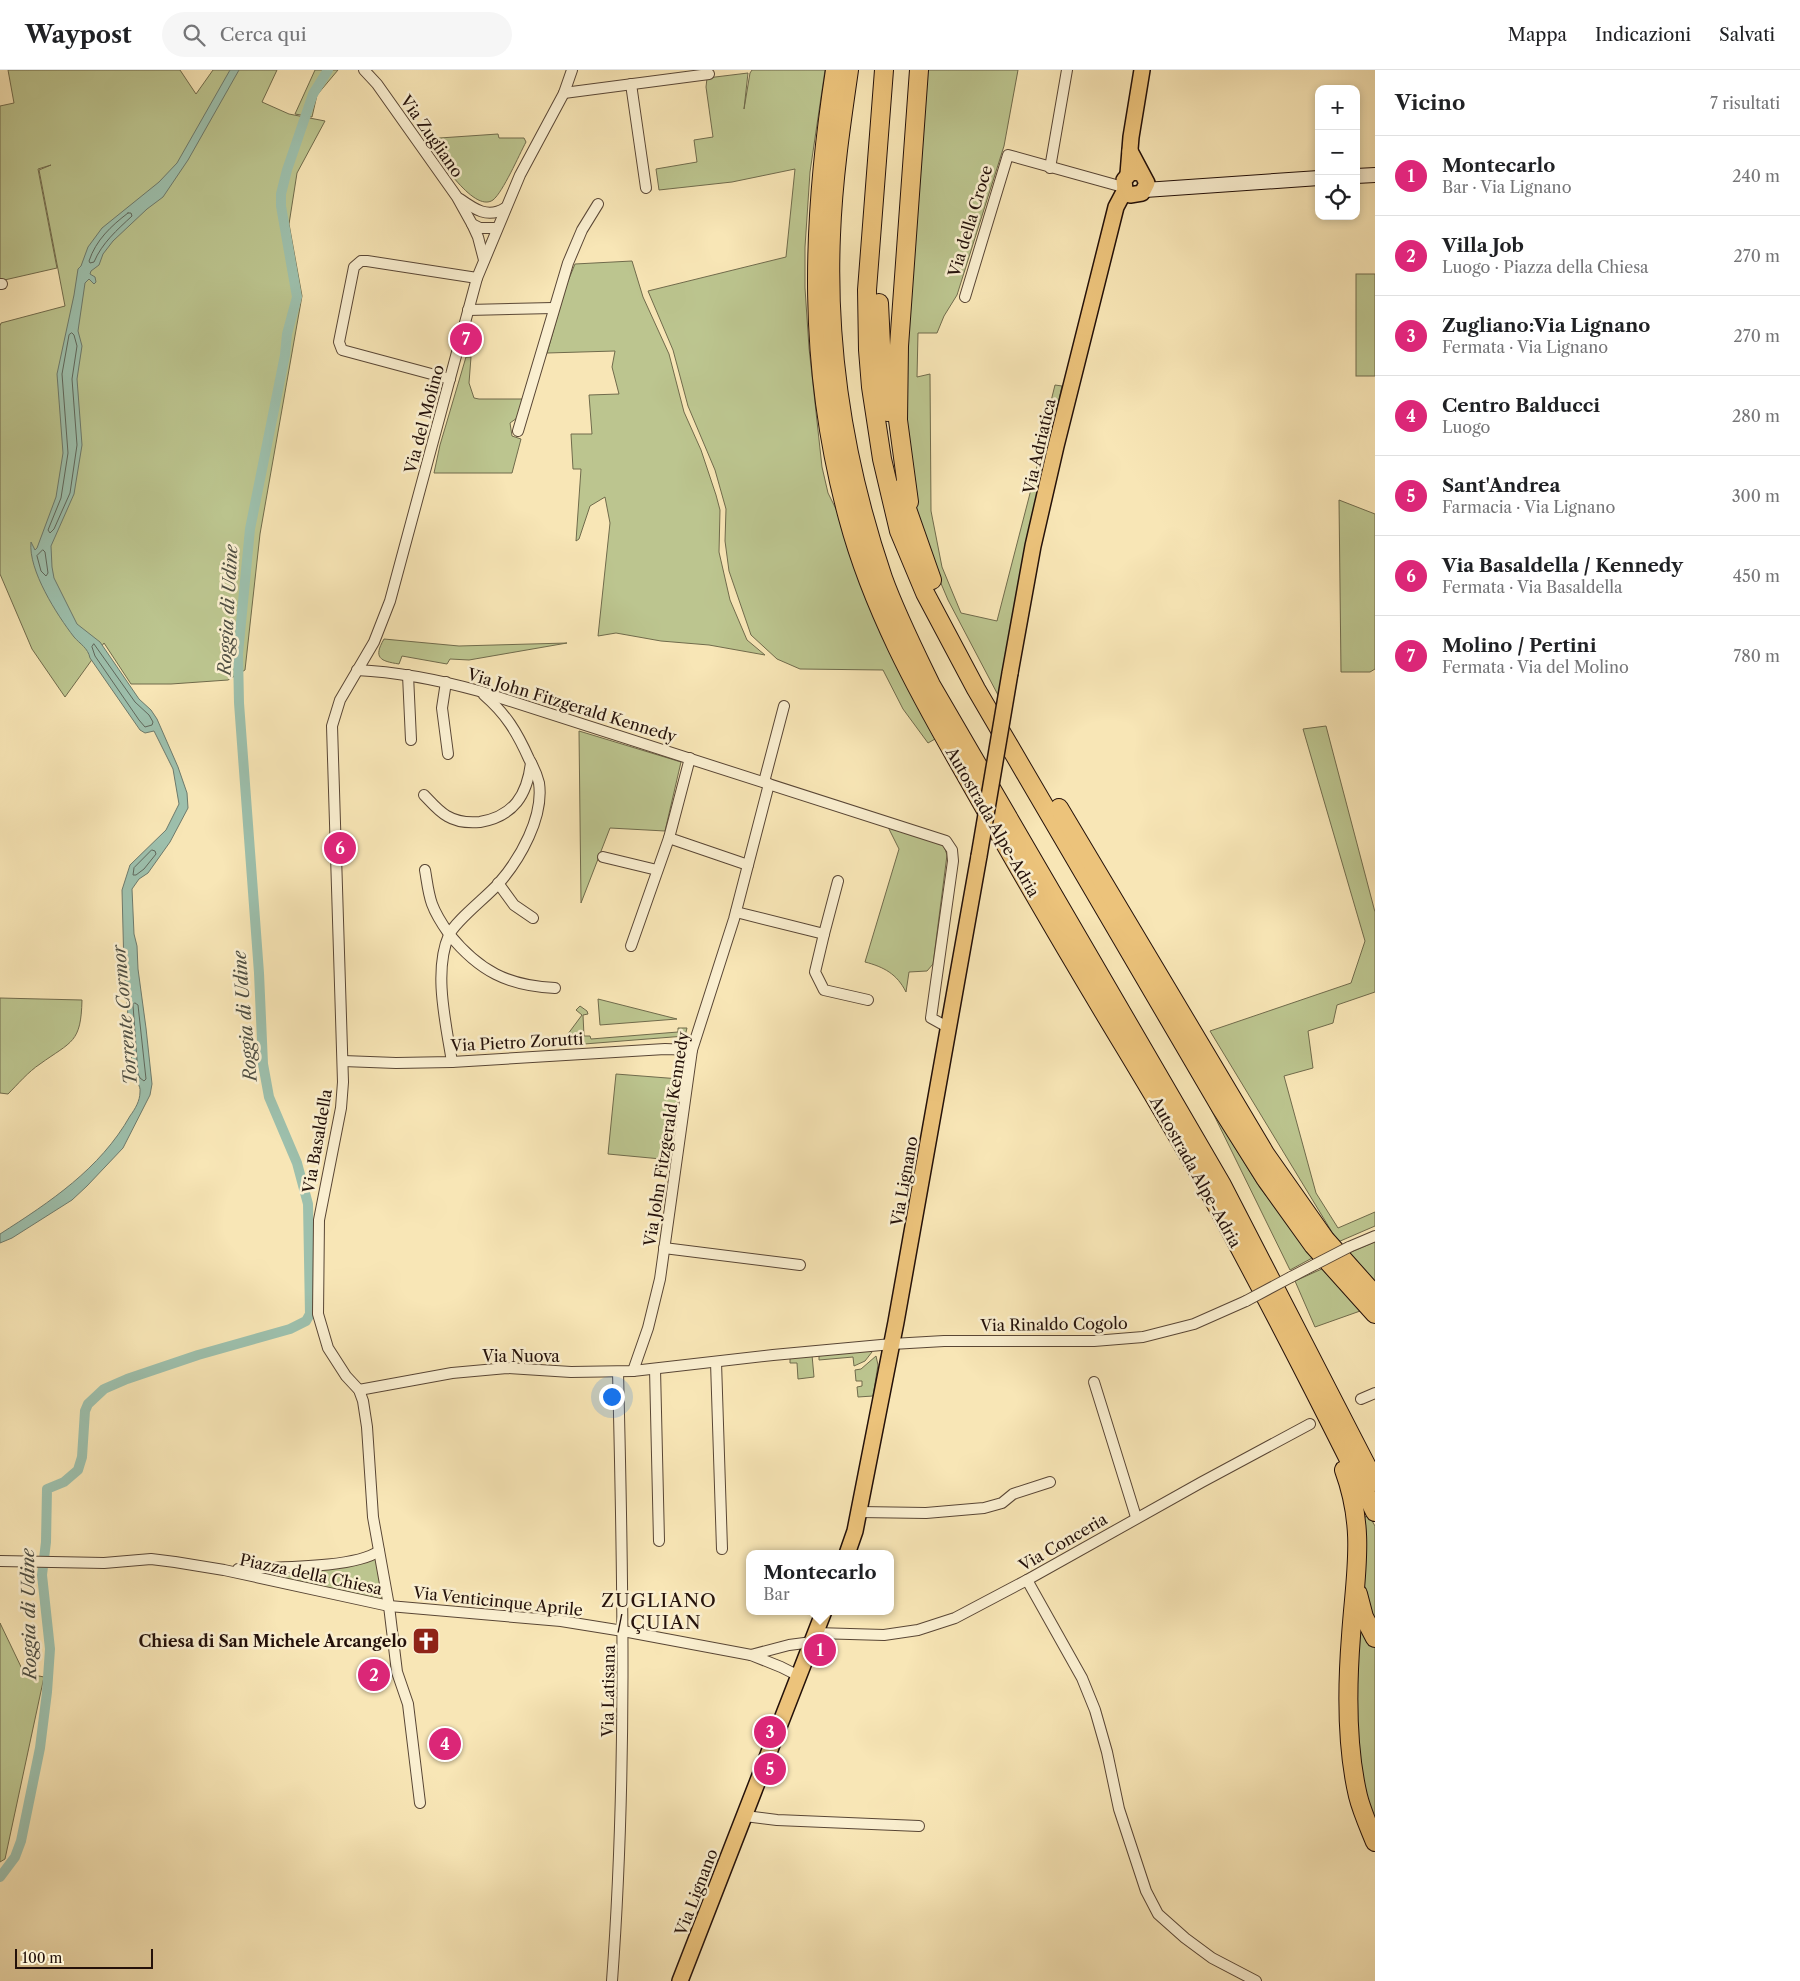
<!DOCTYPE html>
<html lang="it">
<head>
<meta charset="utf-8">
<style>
	:root { --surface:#fff; --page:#f6f6f6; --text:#202124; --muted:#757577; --line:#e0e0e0; --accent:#db2777 }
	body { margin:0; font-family:"Libre Caslon Text",serif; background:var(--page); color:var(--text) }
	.controls { position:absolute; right:15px; top:15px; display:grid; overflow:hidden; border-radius:10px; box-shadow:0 2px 8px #0003 }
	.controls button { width:45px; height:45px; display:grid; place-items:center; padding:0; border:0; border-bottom:1px solid var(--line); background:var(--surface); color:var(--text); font:25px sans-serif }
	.scale { position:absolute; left:15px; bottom:12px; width:138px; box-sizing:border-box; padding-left:5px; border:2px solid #24110a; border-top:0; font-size:14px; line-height:18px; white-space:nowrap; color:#24110a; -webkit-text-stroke:4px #faefd0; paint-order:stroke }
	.you { position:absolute; left:611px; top:1326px; width:18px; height:18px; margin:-12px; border:4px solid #fff; border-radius:50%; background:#1a73e8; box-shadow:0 0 0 8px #1a73e833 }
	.badge { display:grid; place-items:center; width:32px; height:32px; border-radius:50%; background:var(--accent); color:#fff; font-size:16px; font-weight:700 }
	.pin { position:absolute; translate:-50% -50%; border:2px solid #fff; box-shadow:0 1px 5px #0006 }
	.popup { position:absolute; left:746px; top:1480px; width:148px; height:65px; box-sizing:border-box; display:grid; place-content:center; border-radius:10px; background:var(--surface); filter:drop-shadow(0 1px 4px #0005); font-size:16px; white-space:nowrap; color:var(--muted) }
	.popup b { font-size:19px; color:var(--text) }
	.popup::after { content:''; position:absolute; left:50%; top:100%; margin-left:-10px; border:10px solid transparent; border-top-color:var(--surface) }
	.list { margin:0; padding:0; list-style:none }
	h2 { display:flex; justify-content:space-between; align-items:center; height:65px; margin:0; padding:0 20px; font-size:21px }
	h2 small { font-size:16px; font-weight:400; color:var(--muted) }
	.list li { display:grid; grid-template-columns:32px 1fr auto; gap:15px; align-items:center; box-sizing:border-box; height:80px; padding:0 20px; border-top:1px solid var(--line) }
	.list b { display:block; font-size:19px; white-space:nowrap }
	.list p { margin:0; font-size:16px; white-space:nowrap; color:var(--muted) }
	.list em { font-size:16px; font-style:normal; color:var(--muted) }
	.icon { flex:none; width:28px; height:28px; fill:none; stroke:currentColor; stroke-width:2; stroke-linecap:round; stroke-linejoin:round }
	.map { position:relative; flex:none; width:1375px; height:1911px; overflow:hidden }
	header { display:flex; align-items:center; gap:30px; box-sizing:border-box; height:70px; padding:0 25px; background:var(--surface); border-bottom:1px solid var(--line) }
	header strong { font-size:24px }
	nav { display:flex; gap:28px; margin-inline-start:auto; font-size:18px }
	.search { width:350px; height:45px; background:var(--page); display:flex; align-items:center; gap:12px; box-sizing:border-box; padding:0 18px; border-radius:28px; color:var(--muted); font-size:19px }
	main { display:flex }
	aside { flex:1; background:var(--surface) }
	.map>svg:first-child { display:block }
</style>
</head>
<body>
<header>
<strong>Waypost</strong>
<div class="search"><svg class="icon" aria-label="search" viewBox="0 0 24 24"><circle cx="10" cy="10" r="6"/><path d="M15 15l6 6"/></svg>Cerca qui</div>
<nav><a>Mappa</a><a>Indicazioni</a><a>Salvati</a></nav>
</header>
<main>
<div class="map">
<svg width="1375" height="1911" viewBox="0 0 1375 1911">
	<rect width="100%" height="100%" fill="#f8e6b6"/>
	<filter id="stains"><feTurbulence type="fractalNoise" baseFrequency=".004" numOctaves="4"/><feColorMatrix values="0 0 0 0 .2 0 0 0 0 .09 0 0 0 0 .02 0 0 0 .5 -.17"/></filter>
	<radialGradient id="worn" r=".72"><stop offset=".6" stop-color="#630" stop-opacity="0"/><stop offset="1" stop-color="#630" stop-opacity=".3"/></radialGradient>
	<g fill="#bcc58f" stroke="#706b4c">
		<path d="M 8,0 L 180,0 L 196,24 L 213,0 L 277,0 L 262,32 L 289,44 L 325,51 L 297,103 L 289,154 L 302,226 L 260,464 L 245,600 L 228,610 L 171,614 L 131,614 L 104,573 L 65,627 L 32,579 L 0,504 L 0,256 L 1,253 L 65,236 L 39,100 L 51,95 L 38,99 L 57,198 L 0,211 L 0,36 L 14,33 Z"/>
		<path d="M 315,0 L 338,0 L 317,25 L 312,47 L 295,44 Z"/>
		<path d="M 752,0 L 825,0 L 810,102 L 805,177 L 805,218 L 809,278 L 822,397 L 828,423 L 840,447 L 867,530 L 894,590 L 935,669 L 928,673 L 903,639 L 883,600 L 800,599 L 777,589 L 751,565 L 729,501 L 725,471 L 726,439 L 715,400 L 688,336 L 673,280 L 648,221 L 786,187 L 795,99 L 732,112 L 659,120 L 656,99 L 697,92 L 694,70 L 713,67 L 706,17 L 707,8 L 748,3 L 744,39 L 750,3 Z"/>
		<path d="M 924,0 L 1018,0 L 1004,76 L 957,225 L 944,246 L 937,263 L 918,263 L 917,307 L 930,304 L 931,441 L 942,497 L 961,543 L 997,551 L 1050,346 L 1048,343 L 1055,315 L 1062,316 L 1028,472 L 998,625 L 948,530 L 937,504 L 915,435 L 902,338 Z"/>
		<path d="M 498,64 L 499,68 L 524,68 L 526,72 C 519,85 503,122 493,130 C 473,144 436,83 425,69 Z"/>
		<path d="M 632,191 L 643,227 L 669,284 L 684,342 L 701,380 L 716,425 L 720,440 L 719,482 L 730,530 L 747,570 L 765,585 L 709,575 L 661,571 L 616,563 L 598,566 L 610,453 L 605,427 L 590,436 L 579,469 L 576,471 L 581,399 L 573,399 L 571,364 L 592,364 L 589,325 L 619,324 L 612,297 L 615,281 L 547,283 L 566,216 L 575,194 Z"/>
		<rect x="1356" y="204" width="19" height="102"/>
		<path d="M 466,287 L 471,287 L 469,313 L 474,328 L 479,329 L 523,329 L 517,348 L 510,353 L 512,366 L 521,369 L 512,403 L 434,403 L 440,375 Z"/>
		<path d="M 1339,430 L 1375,444 L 1375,599 L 1370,602 L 1341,602 Z"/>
		<path d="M 384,569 L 459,576 L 567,573 L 469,590 L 450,589 L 447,594 L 402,586 L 399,594 C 380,591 373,588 384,569 Z"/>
		<path d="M 1326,656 L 1375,842 L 1375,922 L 1337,935 L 1333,953 L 1308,961 L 1313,998 L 1284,1006 L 1316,1123 L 1338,1158 L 1375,1142 L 1375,1156 L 1338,1172 L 1210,961 L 1351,913 L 1365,871 L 1303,659 Z"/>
		<path d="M 579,661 L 681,692 L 665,761 L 610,758 L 581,833 Z"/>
		<path d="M 887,755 L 937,771 L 944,776 L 947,785 L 933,894 L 927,901 L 909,902 L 906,922 C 897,904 884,897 865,892 L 899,779 Z"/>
		<path d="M 0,928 L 82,930 C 81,973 72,971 40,994 C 28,1002 18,1014 8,1024 L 0,1023 Z"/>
		<path d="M 598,929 L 677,949 L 600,955 Z"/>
		<path d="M 580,936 L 587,941 L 588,944 L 583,945 L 584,966 L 590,966 L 591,969 L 678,962 L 678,958 L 687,958 L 685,966 L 559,976 L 582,945 L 576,940 Z"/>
		<path d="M 616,1004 L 680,1009 L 672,1090 L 608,1084 Z"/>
		<path d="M 1210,1037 L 1260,1118 L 1314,1187 L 1290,1200 Z"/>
		<path d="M 1375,1172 L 1375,1216 L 1346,1184 Z"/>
		<path d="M 1324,1198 L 1363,1240 L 1315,1257 L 1295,1211 Z"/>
		<path d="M 867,1280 L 872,1282 L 865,1291 L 854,1296 L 853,1287 L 819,1290 L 819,1284 Z"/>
		<path d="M 812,1285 L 814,1307 L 798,1309 L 797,1293 L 790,1293 L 790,1287 Z"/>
		<path d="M 876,1286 L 878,1295 L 873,1326 L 858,1327 L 857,1317 L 862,1316 L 862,1311 L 856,1311 L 855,1300 L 861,1299 Z"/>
		<path d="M 1366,1446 L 1370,1447 L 1375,1456 L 1375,1554 L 1364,1514 L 1364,1449 Z"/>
		<path d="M 379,1481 L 389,1536 L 224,1500 L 338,1494 Z"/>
		<path d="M 0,1553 L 24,1603 L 44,1607 L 5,1789 L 0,1792 Z"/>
		<path d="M 1361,1558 L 1364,1560 L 1375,1578 L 1375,1753 L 1364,1716 L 1356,1665 L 1357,1560 Z"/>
	</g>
	<path fill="#9dc0ad" stroke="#6d7a6c" d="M 230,0 L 239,0 L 188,90 L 163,127 L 147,139 L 113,171 L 103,184 L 99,195 L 91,201 L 90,204 L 95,207 L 96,212 L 94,214 L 89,209 L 85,213 L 78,261 L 82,276 L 77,309 L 82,375 L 74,424 L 51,476 L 52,497 L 54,508 L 77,554 L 100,572 L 139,629 L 151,640 L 157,649 L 178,697 L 187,723 L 188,738 L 170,772 L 148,803 L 139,809 L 132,819 L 134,864 L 137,876 L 138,899 L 146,958 L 152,1014 L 150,1025 L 123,1078 L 87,1116 L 72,1130 L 12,1168 L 0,1173 L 0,1164 C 50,1132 100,1099 130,1046 C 135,1039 140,1031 140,1022 C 141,1015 135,1011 133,1005 L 124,899 L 122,820 L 130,795 L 166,760 L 179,734 L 173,699 L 154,661 L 145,663 L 140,660 L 90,588 C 88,578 80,574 74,567 C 57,545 28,500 31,472 L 35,480 L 37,478 L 56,427 L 63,383 L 57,304 L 74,225 L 78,199 L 81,196 L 88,177 L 102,158 L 159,112 L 177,93 Z"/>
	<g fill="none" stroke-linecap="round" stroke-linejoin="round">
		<g stroke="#60685c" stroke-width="1">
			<path d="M 128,143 L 131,143 L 132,146 C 117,160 102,173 94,192 L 90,193 L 89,191 C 96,170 111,156 128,143 Z"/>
			<path d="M 72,263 L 74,265 L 77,276 L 72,309 L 77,375 L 70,423 L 54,459 L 50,463 L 48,460 L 61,428 L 68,383 L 62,304 L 69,265 Z"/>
			<path d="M 43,480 L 45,482 L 48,503 L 46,506 L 41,501 L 37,486 Z"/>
			<path d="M 94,574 L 135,632 L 149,645 L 153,652 L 152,655 L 145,657 L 139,650 L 95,586 L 92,577 Z"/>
			<path d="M 152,780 L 155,781 L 156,784 L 144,799 L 136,805 L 133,805 L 134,798 Z"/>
			<path d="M 135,933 L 138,935 L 146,1009 L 144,1011 L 140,1008 L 138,1004 L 133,935 Z"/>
		</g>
		<path stroke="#9dc0ad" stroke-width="10" d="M 0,1807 L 15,1787 L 21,1771 L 40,1678 L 47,1622 L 50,1579 L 42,1505 L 46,1472 L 47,1419 L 64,1412 L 78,1400 L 82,1387 L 85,1341 L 88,1334 L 104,1319 L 127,1309 L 198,1285 L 290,1259 L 306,1251 L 310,1244 L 308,1134 L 297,1093 L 269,1027 L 263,994 L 259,903 L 239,633 L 238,584 L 250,459 L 285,285 L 287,264 L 297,227 L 281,136 L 281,124 L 287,100 L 313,24 L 328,0"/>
		<g stroke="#594635" stroke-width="12">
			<g id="minor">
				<path d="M 364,0 L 377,14 L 457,127 L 472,154 L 480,158 L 497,158"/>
				<path d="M 631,14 L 646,118"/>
				<path d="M 564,23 L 709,4"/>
				<path d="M 1050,98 L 1067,0"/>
				<path d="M 460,129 C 474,139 488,149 505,138"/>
				<path d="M 472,154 L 478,167 L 484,190"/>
				<path d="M 0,214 L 2,214"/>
				<path d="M 965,227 L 1008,85 L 1123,117"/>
				<path d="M 468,240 L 553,238"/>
				<path d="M 450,309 L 342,280 L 339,272 L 354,197 L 361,191 L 367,191 L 477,208"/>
				<path d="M 518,361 L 568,193 L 582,160 L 598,134"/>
				<path d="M 357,600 C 399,602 439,610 479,621 L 946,771 L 952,780 L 953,791 L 931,948 L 949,958"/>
				<path d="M 408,605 L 411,670"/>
				<path d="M 446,612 L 442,638 L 448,684"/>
				<path d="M 690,688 L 669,768 L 748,795"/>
				<path d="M 764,712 L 784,636"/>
				<path d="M 424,725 C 431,732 438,741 447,746 C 457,752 469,753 480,752 C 514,746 527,725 531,693"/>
				<path d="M 603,787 L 657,800"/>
				<path d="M 425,800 C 427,811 428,823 432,834 C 436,845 442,854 449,864 C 479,901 508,916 555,918"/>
				<path d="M 498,813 L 514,835 L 533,848"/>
				<path d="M 736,842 L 824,864 L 838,811"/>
				<path d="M 824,864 L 815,902 L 824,920 L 868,930"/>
				<path d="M 631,876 L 669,768"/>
				<path d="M 343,991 L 396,993 L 452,992 L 665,979 L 692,980"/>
				<path d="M 452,992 C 446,954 433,901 449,865 C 455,851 488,826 499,813 C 520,789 544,747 539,713 C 537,705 533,696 529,689 C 517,662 506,644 484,625"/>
				<path d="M 1349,1177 L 1375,1166"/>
				<path d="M 664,1178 L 800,1195"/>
				<path d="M 1291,1207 L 1316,1194"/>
				<path d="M 716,1292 L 722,1479"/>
				<path d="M 655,1299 L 659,1471"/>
				<path d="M 633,1301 L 648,1258 L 660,1209 L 692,980 L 734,849 L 769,714"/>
				<path d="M 1094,1312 L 1136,1447"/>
				<path d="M 359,1320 L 452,1303 L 507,1298 L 571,1302 L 633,1301 L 773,1285 L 892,1274 L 944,1271 L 1094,1271 L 1143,1267 L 1194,1254 L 1246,1231"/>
				<path d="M 1361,1329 L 1375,1323"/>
				<path d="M 859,1442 L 926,1443 L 984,1438 L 1002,1433 L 1013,1424 L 1050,1412"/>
				<path d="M 0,1491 L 104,1493 L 151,1489 L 175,1492 L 224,1500 L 389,1536 L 561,1551 L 623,1561 L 751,1585 L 781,1597 L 799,1606"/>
				<path d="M 238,1499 C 271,1497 354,1499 379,1481"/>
				<path d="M 1027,1510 L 1082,1608 L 1095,1640 L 1107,1682 L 1119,1739 L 1146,1821 L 1158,1844 L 1185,1868 L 1212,1888 L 1256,1911"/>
				<path d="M 816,1563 L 884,1565 L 918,1560 L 955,1548 L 1027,1510 L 1202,1412 L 1310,1354"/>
				<path d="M 751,1585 L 789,1575 L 812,1572"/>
				<path d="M 420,1733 L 408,1634 L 397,1602 L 389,1536 L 373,1447 L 367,1357 L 363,1331 L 359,1320 L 346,1306 L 328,1278 L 318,1244 L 319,1150 L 341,1038 L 343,1012 L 332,656 L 340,630 L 374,572 L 390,531 L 477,208 L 520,105 L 564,23 L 572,0"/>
				<path d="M 745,1746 L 777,1750 L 919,1756"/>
				<path d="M 612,1911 C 627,1708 623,1505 618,1302"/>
			</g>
		</g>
		<g stroke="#24110a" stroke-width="16">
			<g id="secondary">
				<path d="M 1356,106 L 1375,105"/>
				<path d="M 1145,120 L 1319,108"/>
			</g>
		</g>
		<g stroke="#24110a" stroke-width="18">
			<g id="primary">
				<path d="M 1130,81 L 1147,113 L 1142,123 L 1130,125 L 1125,120 L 1124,110 L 1131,102 L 1141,103"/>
				<path d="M 1128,104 L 1131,67 L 1142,0"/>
				<path d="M 1010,603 L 1033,476 L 1056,376 L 1116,137 L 1125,120"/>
				<path d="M 847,1484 L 855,1461 L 896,1252 L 979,786"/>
				<path d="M 680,1911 L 824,1541"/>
			</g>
		</g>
		<g stroke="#24110a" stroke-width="20">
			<g id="motorway">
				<path d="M 835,0 C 811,155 807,296 848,448 C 872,538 917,620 963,700 C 1001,767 1039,833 1078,899 C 1122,974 1169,1048 1211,1125 C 1268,1229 1322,1335 1375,1442"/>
				<path d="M 849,0 C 841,55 833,110 831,165 C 826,284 845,396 883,508 C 896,544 914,580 931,615 L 1222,1115 L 1375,1412"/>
				<path d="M 884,0 L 867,220 L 868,280 L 871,317 L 882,389 L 899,461 L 925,523 L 976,619 L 1221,1038 L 1265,1108 L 1313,1175 L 1375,1244"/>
				<path d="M 879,233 L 883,317 L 887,342"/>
				<path d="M 900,419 L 932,510"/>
				<path d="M 909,432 L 898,350 L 899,276 L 919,0"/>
				<path d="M 1059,738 L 1266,1085 L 1325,1169 L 1375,1225"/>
				<path d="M 1344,1400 C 1366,1460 1355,1505 1351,1566 C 1347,1617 1346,1675 1358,1726 C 1362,1742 1369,1757 1375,1772"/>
				<path d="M 1358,1524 L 1364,1547 L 1375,1568"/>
			</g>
		</g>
		<use href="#minor" stroke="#faefd0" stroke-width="10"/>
		<use href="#secondary" stroke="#faefd0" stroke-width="14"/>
		<use href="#primary" stroke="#ecc37b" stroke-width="15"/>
		<use href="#motorway" stroke="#ecc37b" stroke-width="18"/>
		<g stroke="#594635" stroke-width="12" stroke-linecap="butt">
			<g id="minor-bridge">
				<path d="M 1316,1194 L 1349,1177"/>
				<path d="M 1246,1231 L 1291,1207"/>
			</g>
		</g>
		<g stroke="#24110a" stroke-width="18" stroke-linecap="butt">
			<path id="primary-bridge" d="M 979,786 L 1010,603"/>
		</g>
		<use href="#minor-bridge" stroke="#faefd0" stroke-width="10"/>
		<use href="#primary-bridge" stroke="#ecc37b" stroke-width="15"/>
	</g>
	<defs>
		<g id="church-square" transform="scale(1.4375)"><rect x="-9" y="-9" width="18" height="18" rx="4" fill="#8f2418" stroke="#faefd0"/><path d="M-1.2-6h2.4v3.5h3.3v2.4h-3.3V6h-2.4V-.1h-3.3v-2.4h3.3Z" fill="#fff"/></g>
	</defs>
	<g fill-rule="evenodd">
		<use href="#church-square" x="426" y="1571"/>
	</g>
	<g text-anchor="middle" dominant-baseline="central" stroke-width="5" stroke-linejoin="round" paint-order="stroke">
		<g font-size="16" fill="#24110a" stroke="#faefd0">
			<text transform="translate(432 66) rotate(55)">Via Zugliano</text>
			<text transform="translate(970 151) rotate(-73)">Via della Croce</text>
			<text transform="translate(424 349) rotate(-75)">Via del Molino</text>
			<text transform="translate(1039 376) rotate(-77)">Via Adriatica</text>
			<text transform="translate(572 635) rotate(17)">Via John Fitzgerald Kennedy</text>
			<text transform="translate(993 752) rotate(60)">Autostrada Alpe-Adria</text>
			<text transform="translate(517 972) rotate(-3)">Via Pietro Zorutti</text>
			<text transform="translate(666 1069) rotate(-81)">Via John Fitzgerald Kennedy</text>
			<text transform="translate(317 1071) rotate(-80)">Via Basaldella</text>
			<text transform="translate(1196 1102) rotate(61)">Autostrada Alpe-Adria</text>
			<text transform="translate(904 1111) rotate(-80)">Via Lignano</text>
			<text transform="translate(1054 1254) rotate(-1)">Via Rinaldo Cogolo</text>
			<text x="521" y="1286">Via Nuova</text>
			<text transform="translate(1063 1472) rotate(-30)">Via Conceria</text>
			<text transform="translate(311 1504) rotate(12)">Piazza della Chiesa</text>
			<text transform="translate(498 1531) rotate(6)">Via Venticinque Aprile</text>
			<text transform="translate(608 1621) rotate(-89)">Via Latisana</text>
			<text transform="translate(696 1822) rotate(-69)">Via Lignano</text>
		</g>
		<g font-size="16" font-weight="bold" fill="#24110a" stroke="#faefd0" text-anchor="end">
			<text x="407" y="1571">Chiesa di San Michele Arcangelo</text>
		</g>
		<g font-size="18" font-style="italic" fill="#4e4e43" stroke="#faefd0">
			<text transform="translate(228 540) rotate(-87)">Roggia di Udine</text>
			<text transform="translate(125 945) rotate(-95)">Torrente Cormor</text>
			<text transform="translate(245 946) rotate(-95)">Roggia di Udine</text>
			<text transform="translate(29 1544) rotate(-91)">Roggia di Udine</text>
		</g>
		<g font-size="19" letter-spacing="1" fill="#24110a" stroke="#faefd0">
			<text x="659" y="1530">ZUGLIANO<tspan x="659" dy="22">/ ÇUIAN</tspan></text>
		</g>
	</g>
	<rect width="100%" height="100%" filter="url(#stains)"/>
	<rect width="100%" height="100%" fill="url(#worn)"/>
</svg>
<div class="controls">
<button>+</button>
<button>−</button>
<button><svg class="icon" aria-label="locate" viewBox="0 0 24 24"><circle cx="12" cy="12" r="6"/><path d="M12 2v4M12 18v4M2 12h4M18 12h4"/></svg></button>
</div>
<div class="scale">100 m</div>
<div class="you"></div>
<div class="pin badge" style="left:820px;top:1580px">1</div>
<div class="popup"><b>Montecarlo</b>Bar</div>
<div class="pin badge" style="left:374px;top:1605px">2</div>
<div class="pin badge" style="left:770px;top:1662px">3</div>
<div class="pin badge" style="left:445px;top:1674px">4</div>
<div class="pin badge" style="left:770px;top:1699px">5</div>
<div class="pin badge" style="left:340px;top:778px">6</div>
<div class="pin badge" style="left:466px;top:269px">7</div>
</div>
<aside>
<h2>Vicino<small>7 risultati</small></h2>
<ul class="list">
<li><span class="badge">1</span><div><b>Montecarlo</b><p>Bar · Via Lignano</p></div><em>240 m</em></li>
<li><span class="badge">2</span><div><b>Villa Job</b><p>Luogo · Piazza della Chiesa</p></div><em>270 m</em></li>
<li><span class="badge">3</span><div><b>Zugliano:Via Lignano</b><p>Fermata · Via Lignano</p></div><em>270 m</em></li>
<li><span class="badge">4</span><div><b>Centro Balducci</b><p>Luogo</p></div><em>280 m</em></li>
<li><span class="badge">5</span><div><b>Sant'Andrea</b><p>Farmacia · Via Lignano</p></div><em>300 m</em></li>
<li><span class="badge">6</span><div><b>Via Basaldella / Kennedy</b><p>Fermata · Via Basaldella</p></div><em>450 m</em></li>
<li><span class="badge">7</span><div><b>Molino / Pertini</b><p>Fermata · Via del Molino</p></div><em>780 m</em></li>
</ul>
</aside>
</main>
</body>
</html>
